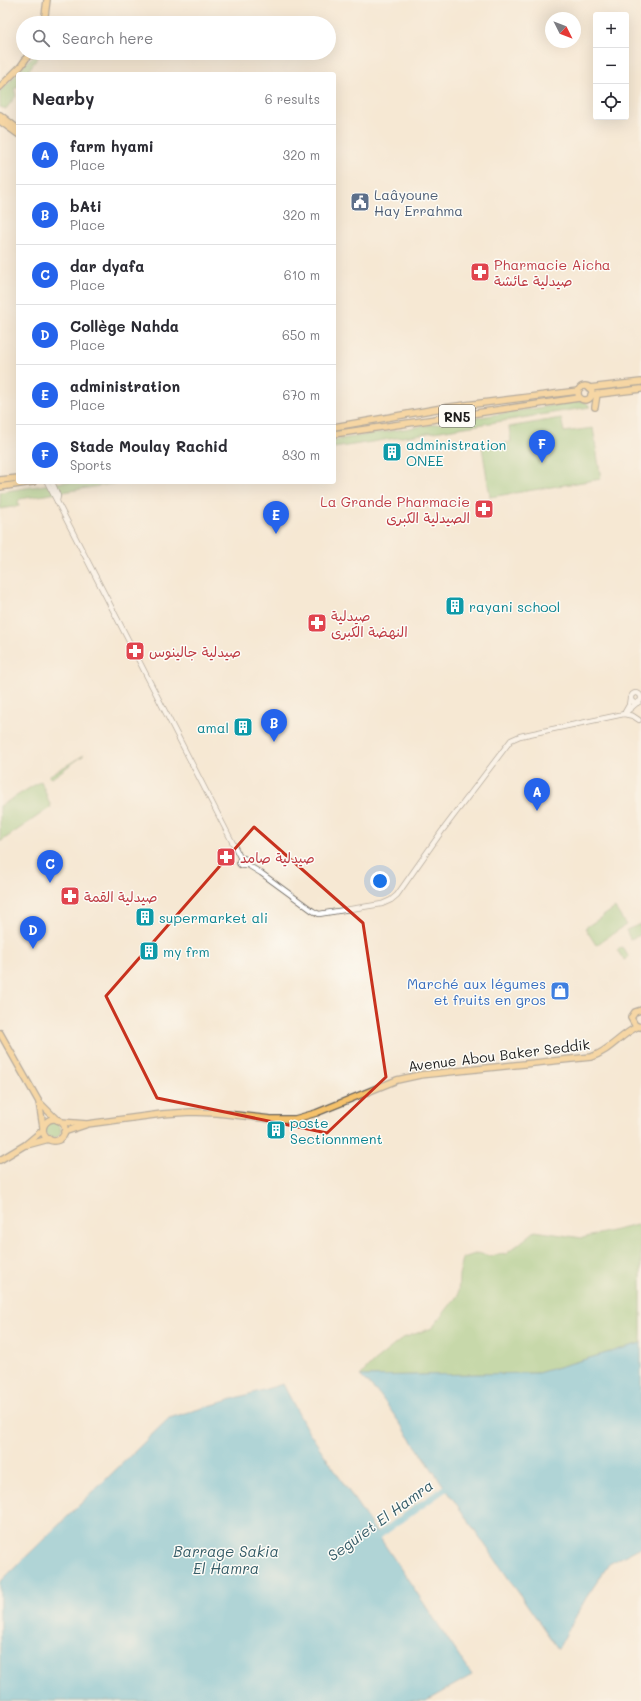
<!DOCTYPE html>
<html lang="en">
<head>
<meta charset="utf-8">
<style>
	:root { --surface:#fff; --page:#f7f7f7; --text:#2b2b33; --muted:#7c7c81; --line:#e1e1e2; --accent:#2563eb }
	body { margin:0; font-family:Mali,"Playpen Sans Arabic",sans-serif; background:var(--page); color:var(--text) }
	.controls { position:absolute; right:12px; top:12px; display:grid; overflow:hidden; border-radius:4px; box-shadow:0 4px 16px #0002 }
	.controls button { width:36px; height:36px; display:grid; place-items:center; padding:0; border:0; border-bottom:1px solid var(--line); background:var(--surface); color:var(--text); font:20px sans-serif }
	.compass { position:absolute; left:545px; top:12px; width:36px; height:36px; border-radius:50%; background:var(--surface); box-shadow:0 4px 16px #0002; rotate:132deg }
	.you { position:absolute; left:380px; top:881px; width:14px; height:14px; margin:-10px; border:3px solid #fff; border-radius:50%; background:#1a73e8; box-shadow:0 0 0 6px #1a73e833 }
	.badge { display:grid; place-items:center; width:26px; height:26px; border-radius:50%; background:var(--accent); color:#fff; font-size:13px; font-weight:700 }
	.pin { position:absolute; translate:-50% -33px; filter:drop-shadow(0 1px 2px #0008) }
	.pin::after { content:''; position:absolute; top:21px; width:14px; height:12px; background:inherit; clip-path:polygon(0 0,100% 0,50% 100%) }
	.list { margin:0; padding:0; list-style:none }
	h2 { display:flex; justify-content:space-between; align-items:center; height:52px; margin:0; padding:0 16px; font-size:17px }
	h2 small { font-size:13px; font-weight:400; color:var(--muted) }
	.list li { display:grid; grid-template-columns:26px 1fr auto; gap:12px; align-items:center; box-sizing:border-box; height:60px; padding:0 16px; border-top:1px solid var(--line) }
	.list b { display:block; font-size:15px; white-space:nowrap }
	.list p { margin:0; font-size:13px; white-space:nowrap; color:var(--muted) }
	.list em { font-size:13px; font-style:normal; color:var(--muted) }
	.icon { flex:none; width:22px; height:22px; fill:none; stroke:currentColor; stroke-width:2; stroke-linecap:round; stroke-linejoin:round }
	.map { position:relative; flex:none; width:641px; height:1701px; overflow:hidden }
	.search { position:absolute; background:var(--surface); box-shadow:0 4px 16px #0002; left:16px; top:16px; width:320px; height:44px; display:flex; align-items:center; gap:10px; box-sizing:border-box; padding:0 14px; border-radius:22px; color:var(--muted); font-size:15px }
	.panel { position:absolute; background:var(--surface); box-shadow:0 4px 16px #0002; left:16px; top:72px; width:320px; height:412px; border-radius:4px }
	.map>svg:first-child { display:block }
</style>
</head>
<body>
<div class="map">
<svg width="641" height="1701" viewBox="0 0 641 1701">
	<rect width="100%" height="100%" fill="#fdfcf7"/>
	<filter id="ink" filterUnits="userSpaceOnUse"><feTurbulence type="fractalNoise" baseFrequency=".025" numOctaves="2"/><feDisplacementMap in="SourceGraphic" scale="8" xChannelSelector="R" yChannelSelector="G"/><feConvolveMatrix kernelMatrix="1 2 1 2 8 2 1 2 1" color-interpolation-filters="sRGB"/></filter>
	<filter id="wash" filterUnits="userSpaceOnUse"><feTurbulence type="fractalNoise" baseFrequency=".012" numOctaves="4" result="noise"/><feDisplacementMap in="SourceGraphic" scale="16" xChannelSelector="R" yChannelSelector="G"/><feGaussianBlur stdDeviation="0.9" result="paint"/><feColorMatrix in="noise" values="0 0 0 0 0 0 0 0 0 0 0 0 0 0 0 0 0 1.4 0 .05"/><feComposite in="paint" operator="in"/></filter>
	<g filter="url(#wash)">
		<rect width="100%" height="100%" fill="#f6e8d3"/>
		<g fill="#8fc678" stroke="#56714a">
			<path d="M 38,53 L 41,53 L 26,74 L 18,74 L 18,88 L 14,88 L 16,96 L 6,109 L 0,107 L 0,91 C 14,80 23,62 38,53 Z"/>
			<path d="M 581,401 L 587,403 L 590,407 L 334,448 L 334,440 Z"/>
			<path d="M 561,418 L 564,432 L 593,428 L 601,479 L 490,497 L 482,447 L 511,442 L 509,427 Z"/>
			<path d="M 63,482 L 124,482 L 20,499 L 18,501 L 19,506 L 0,509 L 0,492 Z"/>
			<path d="M 84,755 L 52,778 L 49,777 L 50,775 Z"/>
			<path d="M 41,781 L 51,807 L 0,842 L 0,806 Z"/>
			<path d="M 615,908 L 626,925 L 596,945 L 585,928 Z"/>
			<path d="M 641,924 L 641,935 L 630,939 L 626,930 Z"/>
			<path d="M 622,947 L 629,957 L 624,960 L 617,950 Z"/>
			<circle cx="53" cy="1130" r="8"/>
			<path d="M 641,1224 L 641,1343 L 538,1373 L 360,1376 L 372,1363 L 403,1338 L 432,1328 L 458,1295 L 459,1275 L 463,1258 L 478,1253 L 489,1256 L 506,1254 L 535,1231 L 582,1238 Z"/>
		</g>
		<g fill="#5bbdda" stroke="#3c6c7b">
			<path d="M 641,1343 L 641,1547 L 609,1564 L 586,1598 L 558,1649 L 380,1395 L 360,1376 L 538,1373 Z"/>
			<path d="M 283,1384 L 305,1426 L 472,1675 L 426,1701 L 0,1701 L 0,1582 L 169,1418 Z"/>
		</g>
		<g fill="none" stroke-linecap="round" stroke-linejoin="round">
			<path stroke="#5bbdda" stroke-width="7" d="M 372,1540 L 444,1489 L 452,1486"/>
		</g>
	</g>
	<g filter="url(#ink)">
		<g fill="none" stroke-linecap="round" stroke-linejoin="round">
			<g stroke="#68635c" stroke-width="6">
				<g id="minor">
					<path d="M 47,482 L 241,859"/>
					<path d="M 52,482 L 58,496 L 57,501"/>
					<circle cx="636" cy="698" r="5"/>
					<path d="M 625,712 L 629,705 L 630,698"/>
					<path d="M 624,714 L 633,716 L 639,720"/>
					<circle cx="243" cy="862" r="4"/>
					<path d="M 246,864 L 261,873 L 313,911 L 319,914 L 382,904 L 391,900 L 397,895 L 442,831 L 511,740 L 520,736 L 624,714 L 638,702"/>
				</g>
			</g>
			<g stroke="#68635c" stroke-width="8">
				<g id="major">
					<path d="M 44,23 L 47,0"/>
					<path d="M 0,87 L 21,66 L 30,53"/>
					<path d="M 0,115 L 18,129"/>
					<path d="M 0,121 L 18,134"/>
					<circle cx="585" cy="393" r="7"/>
					<path d="M 589,388 L 641,382"/>
					<path d="M 591,395 L 641,389"/>
					<path d="M 595,407 L 597,394"/>
					<path d="M 334,427 L 442,408 L 578,391"/>
					<path d="M 334,434 L 579,398"/>
					<path d="M 0,480 L 18,478"/>
					<path d="M 0,487 L 33,482"/>
					<path d="M 640,1027 L 635,1025 L 631,1018 L 635,1012 L 641,1010"/>
					<path d="M 0,1033 L 39,1102 L 57,1120"/>
					<path d="M 39,1102 L 43,1127"/>
					<circle cx="54" cy="1130" r="11"/>
					<path d="M 61,1122 L 87,1124 L 162,1114 L 191,1112 L 217,1113 L 271,1119 L 295,1119 L 316,1113 L 397,1080 L 420,1075 L 591,1057 C 610,1051 620,1035 637,1027"/>
					<path d="M 64,1132 L 85,1125"/>
					<path d="M 27,1145 L 49,1139"/>
					<path d="M 0,1160 L 25,1145 L 43,1130"/>
				</g>
			</g>
			<use href="#minor" stroke="#fff" stroke-width="4.5"/>
			<use href="#major" stroke="#f5c16b" stroke-width="5.5"/>
		</g>
	</g>
	<path d="M0 0H641V1701H0ZM 254,827 L 363,923 L 386,1077 L 327,1133 L 157,1098 L 106,996 Z" fill="#f6e8d3" fill-opacity=".55" fill-rule="evenodd"/>
	<path fill="none" stroke="#c8321e" stroke-width="3" stroke-linejoin="round" d="M 254,827 L 363,923 L 386,1077 L 327,1133 L 157,1098 L 106,996 Z"/>
	<defs>
		<g id="civic-square" transform="scale(1)"><rect x="-9" y="-9" width="18" height="18" rx="4" fill="#5c6f8a" stroke="#fdfcf7"/><path d="M-.6-6.5H3V-4.5H.6V-3L4-1V1h2V6H-6V1h2V-1L-.6-3ZM-1.2 2.5V6h2.4V2.5Z" fill="#fff"/></g>
		<g id="pharmacy-square" transform="scale(1)"><rect x="-9" y="-9" width="18" height="18" rx="4" fill="#e0444e" stroke="#fdfcf7"/><path d="M-2-6h4v4h4v4h-4v4h-4v-4h-4v-4h4Z" fill="#fff"/></g>
		<g id="building-square" transform="scale(1)"><rect x="-9" y="-9" width="18" height="18" rx="4" fill="#0f9aa8" stroke="#fdfcf7"/><path d="M-4-6H4V6H1V3H-1V6H-4ZM-2.5-4.3h1.7v1.8h-1.7ZM.8-4.3h1.7v1.8H.8ZM-2.5-1h1.7V.8h-1.7ZM.8-1h1.7V.8H.8Z" fill="#fff"/></g>
		<g id="shop-square" transform="scale(1)"><rect x="-9" y="-9" width="18" height="18" rx="4" fill="#3f7fe0" stroke="#fdfcf7"/><path d="M-5-2.5h2.3a2.7 3.5 0 0 1 5.4 0H5L5.5 6h-11ZM-1.5-2.5h3a1.5 2.3 0 0 0-3 0Z" fill="#fff"/></g>
	</defs>
	<g fill-rule="evenodd">
		<use href="#civic-square" x="360" y="202"/>
		<use href="#pharmacy-square" x="480" y="272"/>
		<use href="#building-square" x="392" y="452"/>
		<use href="#pharmacy-square" x="484" y="509"/>
		<use href="#building-square" x="455" y="606"/>
		<use href="#pharmacy-square" x="317" y="623"/>
		<use href="#pharmacy-square" x="135" y="651"/>
		<use href="#building-square" x="243" y="727"/>
		<use href="#pharmacy-square" x="226" y="857"/>
		<use href="#pharmacy-square" x="70" y="896"/>
		<use href="#building-square" x="145" y="917"/>
		<use href="#building-square" x="149" y="951"/>
		<use href="#shop-square" x="560" y="991"/>
		<use href="#building-square" x="276" y="1130"/>
	</g>
	<g text-anchor="middle" dominant-baseline="central" stroke-width="3" stroke-linejoin="round" paint-order="stroke">
		<rect fill="#fdfcf7" stroke="#605f5e" stroke-width="1" x="439" y="405" width="36" height="22" rx="3"/>
		<g font-size="13" font-weight="bold" fill="#1c1c1c">
			<text x="457" y="416">RN5</text>
		</g>
		<g font-size="14" fill="#4e5e75" stroke="#fdfcf7" text-anchor="start">
			<text x="374" y="194">Laâyoune<tspan x="374" dy="16">Hay Errahma</tspan></text>
		</g>
		<g font-size="14" fill="#be3a42" stroke="#fdfcf7" text-anchor="start">
			<text x="494" y="264">Pharmacie Aicha<tspan x="494" dy="16">صيدلية عائشة</tspan></text>
			<text x="470" y="501" text-anchor="end">La Grande Pharmacie<tspan x="470" dy="16">الصيدلية الكبرى</tspan></text>
			<text x="331" y="615">صيدلية<tspan x="331" dy="16">النهضة الكبرى</tspan></text>
			<text x="149" y="651">صيدلية جالينوس</text>
			<text x="240" y="857">صيدلية صامد</text>
			<text x="84" y="896">صيدلية القمة</text>
		</g>
		<g font-size="14" fill="#0d838f" stroke="#fdfcf7" text-anchor="start">
			<text x="406" y="444">administration<tspan x="406" dy="16">ONEE</tspan></text>
			<text x="469" y="606">rayani school</text>
			<text x="229" y="727" text-anchor="end">amal</text>
			<text x="159" y="917">supermarket ali</text>
			<text x="163" y="951">my frm</text>
			<text x="290" y="1122">poste<tspan x="290" dy="16">Sectionnment</tspan></text>
		</g>
		<g font-size="14" fill="#366cbe" stroke="#fdfcf7" text-anchor="end">
			<text x="546" y="983">Marché aux légumes<tspan x="546" dy="16">et fruits en gros</tspan></text>
		</g>
		<g font-size="14" fill="#1c1c1c" stroke="#fdfcf7">
			<text transform="translate(499 1055) rotate(-7)">Avenue Abou Baker Seddik</text>
		</g>
		<g font-size="15" font-style="italic" fill="#355c68" stroke="#fdfcf7">
			<text transform="translate(380 1520) rotate(-36)">Seguiet El Hamra</text>
			<text x="226" y="1551">Barrage Sakia<tspan x="226" dy="17">El Hamra</tspan></text>
		</g>
	</g>
</svg>
<div class="controls">
<button>+</button>
<button>−</button>
<button><svg class="icon" aria-label="locate" viewBox="0 0 24 24"><circle cx="12" cy="12" r="6"/><path d="M12 2v4M12 18v4M2 12h4M18 12h4"/></svg></button>
</div>
<svg class="compass" viewBox="-18 -18 36 36"><path d="M0-13l5 13h-10z" fill="#e53935"/><path d="M0 13l5-13h-10z" fill="#7c7c81"/></svg>
<div class="you"></div>
<div class="pin badge" style="left:537px;top:811px">A</div>
<div class="pin badge" style="left:274px;top:742px">B</div>
<div class="pin badge" style="left:50px;top:883px">C</div>
<div class="pin badge" style="left:33px;top:949px">D</div>
<div class="pin badge" style="left:276px;top:534px">E</div>
<div class="pin badge" style="left:542px;top:463px">F</div>
<div class="search"><svg class="icon" aria-label="search" viewBox="0 0 24 24"><circle cx="10" cy="10" r="6"/><path d="M15 15l6 6"/></svg>Search here</div>
<section class="panel">
<h2>Nearby<small>6 results</small></h2>
<ul class="list">
<li><span class="badge">A</span><div><b>farm hyami</b><p>Place</p></div><em>320 m</em></li>
<li><span class="badge">B</span><div><b>bAti</b><p>Place</p></div><em>320 m</em></li>
<li><span class="badge">C</span><div><b>dar dyafa</b><p>Place</p></div><em>610 m</em></li>
<li><span class="badge">D</span><div><b>Collège Nahda</b><p>Place</p></div><em>650 m</em></li>
<li><span class="badge">E</span><div><b>administration</b><p>Place</p></div><em>670 m</em></li>
<li><span class="badge">F</span><div><b>Stade Moulay Rachid</b><p>Sports</p></div><em>830 m</em></li>
</ul>
</section>
</div>
</body>
</html>
